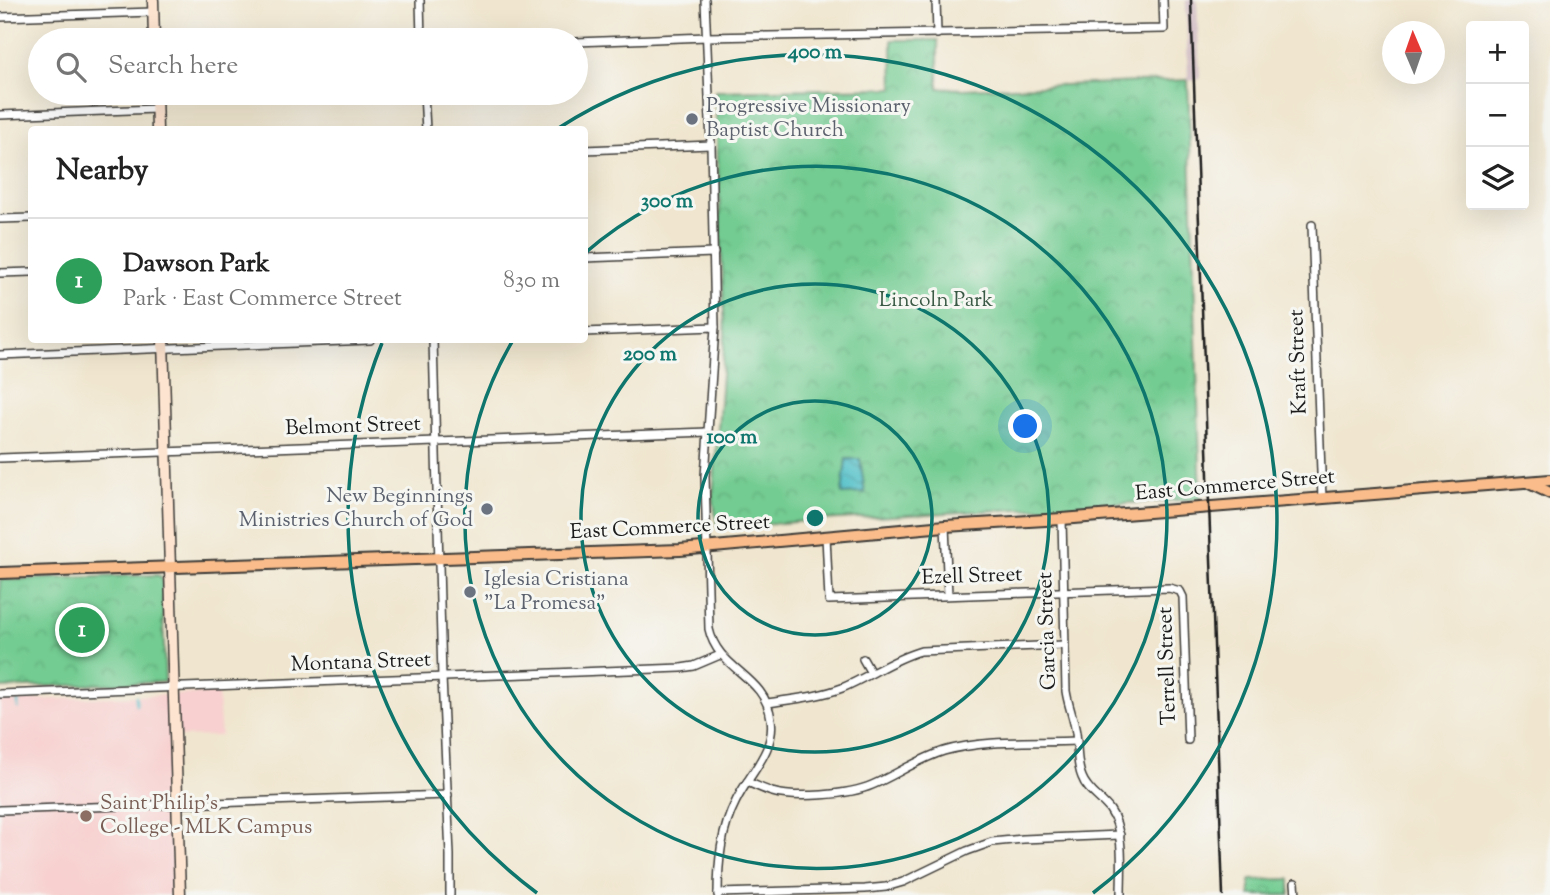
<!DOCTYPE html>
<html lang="en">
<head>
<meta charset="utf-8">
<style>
	:root { --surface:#fff; --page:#f2f2f2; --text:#222; --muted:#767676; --line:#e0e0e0; --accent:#b5179e }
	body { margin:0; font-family:"Sorts Mill Goudy",serif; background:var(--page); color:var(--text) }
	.controls { position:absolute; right:21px; top:21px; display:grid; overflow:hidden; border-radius:7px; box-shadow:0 7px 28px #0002 }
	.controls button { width:63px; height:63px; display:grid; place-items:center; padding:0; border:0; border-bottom:2px solid var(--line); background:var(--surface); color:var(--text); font:35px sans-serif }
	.compass { position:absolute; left:1382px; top:21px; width:63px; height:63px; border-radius:50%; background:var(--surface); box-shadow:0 7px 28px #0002; rotate:358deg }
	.you { position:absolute; left:1026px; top:427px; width:24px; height:24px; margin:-18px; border:5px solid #fff; border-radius:50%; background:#1a73e8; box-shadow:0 0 0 10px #1a73e833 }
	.badge { display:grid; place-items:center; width:46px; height:46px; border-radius:50%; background:var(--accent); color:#fff; font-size:23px; font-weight:700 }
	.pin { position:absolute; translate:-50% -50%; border:4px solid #fff; box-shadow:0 2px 7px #0006 }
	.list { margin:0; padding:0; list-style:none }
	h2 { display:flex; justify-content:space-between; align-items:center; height:91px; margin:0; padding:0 28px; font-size:30px }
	h2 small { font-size:23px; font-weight:400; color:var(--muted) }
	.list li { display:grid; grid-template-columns:46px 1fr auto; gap:21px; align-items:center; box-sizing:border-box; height:126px; padding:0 28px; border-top:2px solid var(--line) }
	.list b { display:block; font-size:26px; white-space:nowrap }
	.list p { margin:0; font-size:23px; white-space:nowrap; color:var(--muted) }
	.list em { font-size:23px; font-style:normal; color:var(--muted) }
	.icon { flex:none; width:38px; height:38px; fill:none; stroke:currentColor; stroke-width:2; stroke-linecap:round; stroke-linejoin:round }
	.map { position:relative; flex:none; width:1550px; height:895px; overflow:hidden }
	.search { position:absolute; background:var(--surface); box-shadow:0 7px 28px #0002; left:28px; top:28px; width:560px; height:77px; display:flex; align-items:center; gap:18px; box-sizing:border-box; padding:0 24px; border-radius:38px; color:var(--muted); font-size:26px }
	.panel { position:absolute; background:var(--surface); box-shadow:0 7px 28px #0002; left:28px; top:126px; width:560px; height:217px; border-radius:7px }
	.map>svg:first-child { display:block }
</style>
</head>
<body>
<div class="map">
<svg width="1550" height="895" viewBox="0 0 1550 895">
	<defs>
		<pattern id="park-crowns" width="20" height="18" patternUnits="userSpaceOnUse" patternTransform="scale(1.75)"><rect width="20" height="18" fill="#73cc92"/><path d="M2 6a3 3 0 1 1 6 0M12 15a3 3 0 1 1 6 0" fill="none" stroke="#63af7d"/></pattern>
		<pattern id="water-waves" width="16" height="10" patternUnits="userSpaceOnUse" patternTransform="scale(1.75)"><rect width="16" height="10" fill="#53c1c9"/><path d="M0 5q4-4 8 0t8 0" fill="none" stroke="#48a5ac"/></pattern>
	</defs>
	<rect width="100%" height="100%" fill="#f6f6f2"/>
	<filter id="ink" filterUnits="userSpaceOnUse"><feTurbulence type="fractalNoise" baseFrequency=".0143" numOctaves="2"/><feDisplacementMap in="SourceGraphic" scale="14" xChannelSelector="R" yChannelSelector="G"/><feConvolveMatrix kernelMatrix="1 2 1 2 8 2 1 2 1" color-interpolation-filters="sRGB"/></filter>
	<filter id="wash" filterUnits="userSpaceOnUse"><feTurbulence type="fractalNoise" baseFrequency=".00686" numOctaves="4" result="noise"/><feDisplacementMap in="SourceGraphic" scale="28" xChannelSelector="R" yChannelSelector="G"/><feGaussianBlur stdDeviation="1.57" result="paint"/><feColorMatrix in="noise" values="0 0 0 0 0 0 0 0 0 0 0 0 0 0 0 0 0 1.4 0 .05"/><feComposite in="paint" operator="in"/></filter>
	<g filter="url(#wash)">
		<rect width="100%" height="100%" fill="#f0e6cf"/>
		<path fill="#f7d0cf" d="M 218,693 L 221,736 L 169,737 L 174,895 L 0,895 L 0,701 Z"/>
		<path fill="#d2bec5" d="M 1186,0 L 1197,0 L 1200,79 L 1188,80 Z"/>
		<g fill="url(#park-crowns)" stroke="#487457" stroke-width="2">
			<path d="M 892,40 L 938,40 L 938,88 L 963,89 L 1188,80 L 1201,499 L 820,520 L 717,528 L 713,495 L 725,335 L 715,91 L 893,88 Z"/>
			<path d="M 157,575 L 160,576 L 162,579 L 165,680 L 163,682 L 0,688 L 0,580 Z"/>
			<path d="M 1290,879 L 1290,895 L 1250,895 L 1250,880 Z"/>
		</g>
		<path fill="url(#water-waves)" stroke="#386e72" stroke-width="2" d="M 846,459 L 860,459 L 865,493 L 842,494 Z"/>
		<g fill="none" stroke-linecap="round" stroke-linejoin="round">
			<g stroke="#53c1c9" stroke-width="2.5">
				<path d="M 81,632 L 86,623 L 97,614"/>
				<path d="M 136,696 L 136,705"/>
				<path d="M 18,701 L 18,708"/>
			</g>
		</g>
	</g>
	<g filter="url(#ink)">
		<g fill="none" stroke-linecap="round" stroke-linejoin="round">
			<g stroke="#3c3a37" stroke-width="10">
				<g id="minor">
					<path d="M 420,0 L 421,40"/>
					<path d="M 705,0 L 711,145 L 715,327 L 705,476 L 709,629 C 718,671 765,674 771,719 C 776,750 749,774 736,801 C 721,830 718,862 718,895"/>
					<path d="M 936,0 L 937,34"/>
					<path d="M 0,17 L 153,12"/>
					<path d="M 576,42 L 707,37 L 1164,29 L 1163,0"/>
					<path d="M 424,93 L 426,130"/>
					<path d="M 0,115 L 156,109"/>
					<path d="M 584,150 L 711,145"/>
					<path d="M 0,219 L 32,218"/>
					<path d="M 1312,225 L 1322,499"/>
					<path d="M 584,258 L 714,253"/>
					<path d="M 0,273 L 32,272"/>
					<path d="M 584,332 L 715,327"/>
					<path d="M 433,340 L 442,677 L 450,855 L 450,895"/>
					<path d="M 0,355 L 370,340"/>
					<path d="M 0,458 L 708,432"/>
					<path d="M 1062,519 L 1066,691 C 1068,705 1074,719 1076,733 C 1078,747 1076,763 1082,777 C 1087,791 1101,798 1110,810 C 1125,831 1121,870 1121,895"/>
					<path d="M 945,526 L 948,595"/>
					<path d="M 826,536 L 829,600 L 1169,588 L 1180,591 L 1183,597 L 1188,740"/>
					<path d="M 863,659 L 871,673"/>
					<path d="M 0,694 L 681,668 L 694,666 L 720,655"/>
					<path d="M 768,703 C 793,699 818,697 842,688 C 869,677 892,659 921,651 L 1064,645"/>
					<path d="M 747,782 C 755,785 763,789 772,792 C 795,799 849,795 872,785 C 896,775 918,759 944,751 C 985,739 1034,743 1077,741"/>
					<path d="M 0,810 L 448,795"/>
					<path d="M 1295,883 L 1296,895"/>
					<path d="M 718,893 L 865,889 L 886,887 L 903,882 L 967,851 L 992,842 L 1023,839 L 1120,835"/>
				</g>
			</g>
			<g stroke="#3c3a37" stroke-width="13">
				<g id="secondary">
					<path d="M 153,0 L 154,40"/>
					<path d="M 156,93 L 157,130"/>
					<path d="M 163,340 L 180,895"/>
				</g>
			</g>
			<g stroke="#3c3a37" stroke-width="14">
				<g id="primary">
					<path d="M 1529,483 L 1550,493"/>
					<path d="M 0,573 L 680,550 L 945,526 L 1062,519 L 1550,480"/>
				</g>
			</g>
			<use href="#minor" stroke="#fff" stroke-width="7"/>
			<use href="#secondary" stroke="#fde4d0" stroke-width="10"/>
			<use href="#primary" stroke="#f9bc8a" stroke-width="10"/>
			<path stroke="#1c1c1c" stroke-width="2.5" d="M 1191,0 L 1223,895"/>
		</g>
	</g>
	<g fill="none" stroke="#0f766e" stroke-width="3.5">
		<circle cx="815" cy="518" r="117"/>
		<circle cx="815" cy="518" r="234"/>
		<path d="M585 253A351 351 0 1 1 513 340"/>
		<path d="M537 893A467 467 0 0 1 382 343M557 129A467 467 0 0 1 1093 893"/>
	</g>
	<g fill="#6b7280" stroke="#f6f6f2" stroke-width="2.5">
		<circle cx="692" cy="119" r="7"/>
		<circle cx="487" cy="509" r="7"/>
		<circle cx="470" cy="592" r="7"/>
	</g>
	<circle fill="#8d6e63" stroke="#f6f6f2" stroke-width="2.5" cx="86" cy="816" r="7"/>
	<g text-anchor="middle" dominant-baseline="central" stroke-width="6" stroke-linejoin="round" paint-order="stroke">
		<g font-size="21" fill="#5b616d" stroke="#f6f6f2" text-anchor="start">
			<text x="706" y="107">Progressive Missionary<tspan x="706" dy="24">Baptist Church</tspan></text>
			<text x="473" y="497" text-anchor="end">New Beginnings<tspan x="473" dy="24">Ministries Church of God</tspan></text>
			<text x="484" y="580">Iglesia Cristiana<tspan x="484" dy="24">"La Promesa"</tspan></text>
		</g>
		<g font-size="21" fill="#3a5a45" stroke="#f6f6f2">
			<text x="936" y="301">Lincoln Park</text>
		</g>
		<g font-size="21" fill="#1c1c1c" stroke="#f6f6f2">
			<text transform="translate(1299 362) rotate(-92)">Kraft Street</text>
			<text transform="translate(353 427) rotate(-2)">Belmont Street</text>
			<text transform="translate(1235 486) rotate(-5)">East Commerce Street</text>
			<text transform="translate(670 528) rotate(-3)">East Commerce Street</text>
			<text transform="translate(972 577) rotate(-2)">Ezell Street</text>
			<text transform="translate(1048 631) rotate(-92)">Garcia Street</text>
			<text transform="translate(361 663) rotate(-2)">Montana Street</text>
			<text transform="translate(1168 666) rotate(-92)">Terrell Street</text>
		</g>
		<g font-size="21" fill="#785e54" stroke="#f6f6f2" text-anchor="start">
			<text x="100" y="804">Saint Philip's<tspan x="100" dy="24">College - MLK Campus</tspan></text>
		</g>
	</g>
	<circle cx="815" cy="518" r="10" fill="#0f766e" stroke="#f6f6f2" stroke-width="3.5"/>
	<g font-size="21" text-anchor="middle" font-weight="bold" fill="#0f766e" stroke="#f6f6f2" stroke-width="6" stroke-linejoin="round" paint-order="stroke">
		<text x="815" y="58">400 m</text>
		<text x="667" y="207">300 m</text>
		<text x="650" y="360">200 m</text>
		<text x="732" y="443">100 m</text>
	</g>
</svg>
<div class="controls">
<button>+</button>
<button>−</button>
<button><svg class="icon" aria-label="layers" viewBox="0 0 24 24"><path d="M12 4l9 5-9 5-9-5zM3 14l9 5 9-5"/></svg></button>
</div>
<svg class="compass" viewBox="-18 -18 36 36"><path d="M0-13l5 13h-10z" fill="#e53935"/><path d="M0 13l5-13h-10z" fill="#767676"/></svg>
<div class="you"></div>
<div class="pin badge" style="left:82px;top:630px;background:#2e9e5b">1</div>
<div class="search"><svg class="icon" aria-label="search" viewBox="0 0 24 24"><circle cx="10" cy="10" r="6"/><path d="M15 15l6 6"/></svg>Search here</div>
<section class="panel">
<h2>Nearby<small></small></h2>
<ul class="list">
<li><span class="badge" style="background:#2e9e5b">1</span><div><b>Dawson Park</b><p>Park · East Commerce Street</p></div><em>830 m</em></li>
</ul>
</section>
</div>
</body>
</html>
